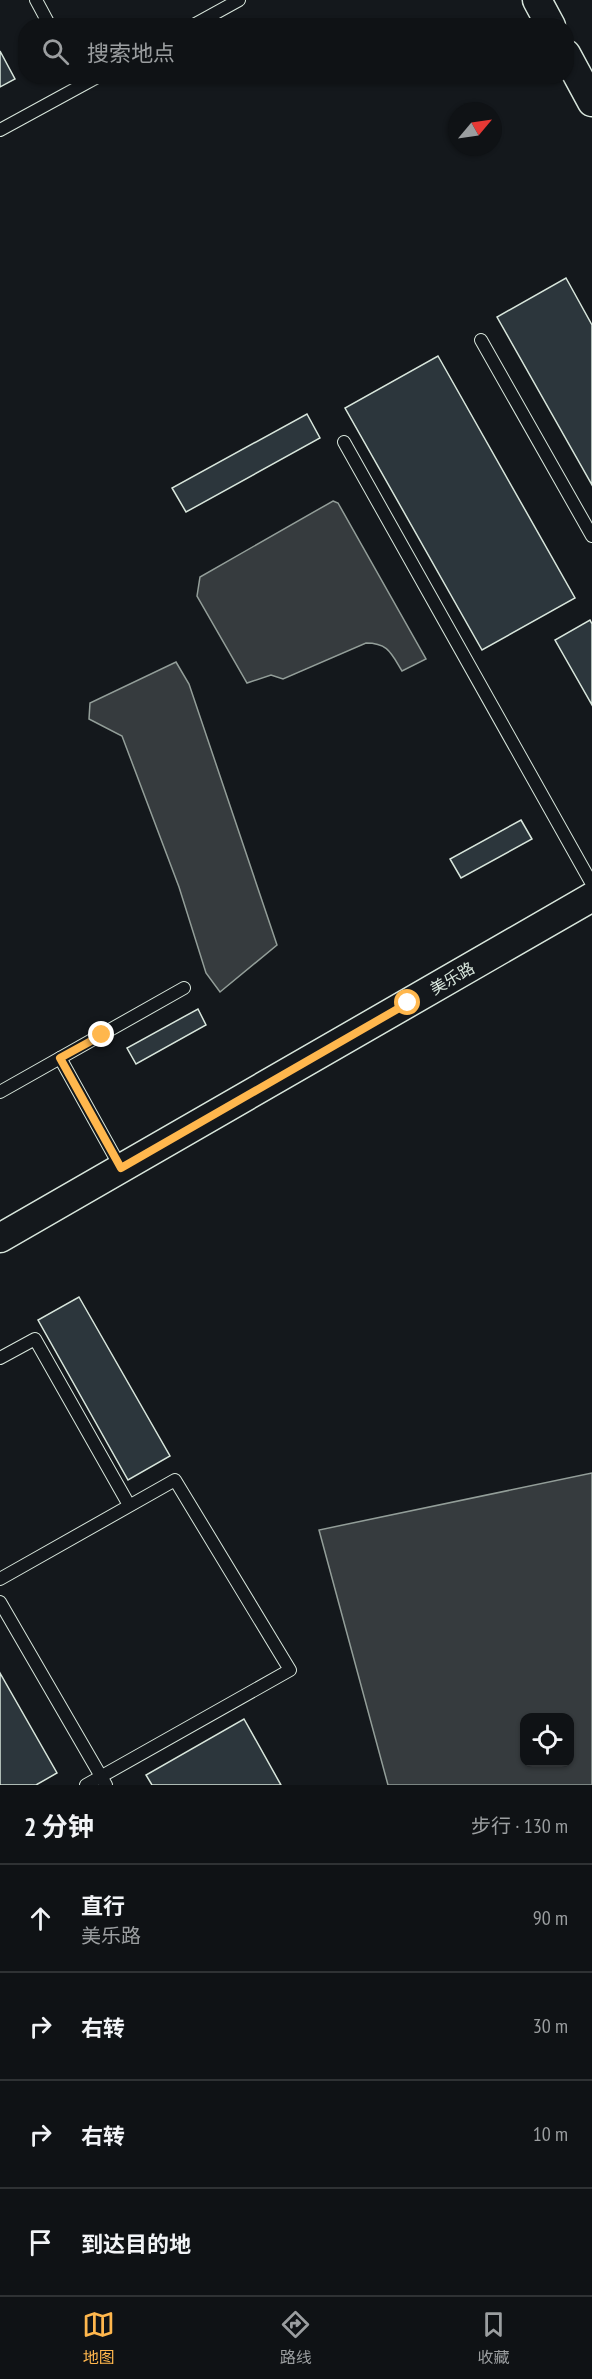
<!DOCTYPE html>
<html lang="zh">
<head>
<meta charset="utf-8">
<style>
	:root { --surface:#0f1215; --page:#1d2022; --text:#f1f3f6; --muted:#9b9ea0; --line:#2f3234; --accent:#ffb74d }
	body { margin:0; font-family:"PT Sans Narrow","Noto Sans SC",sans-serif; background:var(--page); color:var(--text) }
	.controls { position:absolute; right:18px; bottom:18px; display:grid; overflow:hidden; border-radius:12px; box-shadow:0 2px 4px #0004 }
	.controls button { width:54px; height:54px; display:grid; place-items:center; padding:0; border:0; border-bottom:2px solid var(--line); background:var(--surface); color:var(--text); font:30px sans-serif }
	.compass { position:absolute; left:448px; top:102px; width:54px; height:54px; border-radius:50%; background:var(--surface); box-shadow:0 2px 4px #0004; rotate:61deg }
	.stop { position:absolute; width:18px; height:18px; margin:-14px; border:4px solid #ffb74d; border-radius:50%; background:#fff }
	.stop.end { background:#ffb74d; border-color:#fff; box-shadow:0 2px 6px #0008 }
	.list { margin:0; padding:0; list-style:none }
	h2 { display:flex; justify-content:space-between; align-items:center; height:78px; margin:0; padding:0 24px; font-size:26px }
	h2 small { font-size:20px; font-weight:400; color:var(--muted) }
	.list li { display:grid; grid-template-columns:39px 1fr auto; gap:18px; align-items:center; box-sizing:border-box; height:108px; padding:0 24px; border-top:2px solid var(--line) }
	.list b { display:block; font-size:22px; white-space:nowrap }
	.list p { margin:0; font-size:20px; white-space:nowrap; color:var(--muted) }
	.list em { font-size:20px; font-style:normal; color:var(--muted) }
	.icon { flex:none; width:33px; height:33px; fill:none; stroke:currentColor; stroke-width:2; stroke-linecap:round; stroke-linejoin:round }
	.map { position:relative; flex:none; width:592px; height:1785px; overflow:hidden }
	.search { position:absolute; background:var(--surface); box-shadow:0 2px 4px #0004; left:18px; right:18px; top:18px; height:66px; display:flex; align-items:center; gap:15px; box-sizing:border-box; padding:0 21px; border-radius:24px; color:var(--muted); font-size:22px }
	.sheet { height:510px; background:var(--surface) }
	nav { display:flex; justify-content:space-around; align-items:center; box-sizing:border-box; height:84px; border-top:2px solid var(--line); background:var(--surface); font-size:16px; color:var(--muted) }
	nav a { display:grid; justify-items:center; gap:3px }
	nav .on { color:var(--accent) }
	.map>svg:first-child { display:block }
</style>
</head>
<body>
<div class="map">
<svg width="592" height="1785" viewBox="0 0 592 1785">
	<rect width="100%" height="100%" fill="#14181c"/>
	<g fill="#363b3e" stroke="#939e99" stroke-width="1.5" fill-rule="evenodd">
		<path d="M 333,501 L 338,503 L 426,659 L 402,671 C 391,653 388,643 366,643 L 283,679 L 271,675 L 247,683 L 197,596 L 200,577 Z"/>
		<path d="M 176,662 L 189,684 L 277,945 L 220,992 L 206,973 L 179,887 L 122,736 L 89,719 L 90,703 Z"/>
		<path d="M 592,1473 L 592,1785 L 388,1785 L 319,1530 ZM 524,1718 L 570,1718 L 570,1762 L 524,1762 Z"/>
	</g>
	<g fill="#2c363c" stroke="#d8e6dc" stroke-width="1.5">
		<path d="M 0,51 L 15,79 L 0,87 Z"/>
		<path d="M 566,278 L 592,325 L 592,485 L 497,317 Z"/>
		<path d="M 438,356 L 575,598 L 482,650 L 345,408 Z"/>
		<path d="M 307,414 L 320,438 L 186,512 L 172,488 Z"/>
		<path d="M 590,620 L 592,624 L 592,705 L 555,640 Z"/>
		<path d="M 521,820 L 532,839 L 461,878 L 450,859 Z"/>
		<path d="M 198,1009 L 206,1025 L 136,1064 L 127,1048 Z"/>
		<path d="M 79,1297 L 170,1456 L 128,1480 L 38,1320 Z"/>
		<path d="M 0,1673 L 57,1773 L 36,1785 L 0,1785 Z"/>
		<path d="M 244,1719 L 281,1785 L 152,1785 L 146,1775 Z"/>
	</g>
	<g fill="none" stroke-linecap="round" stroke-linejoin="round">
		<g stroke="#d8e6dc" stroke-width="14">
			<g id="service">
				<path d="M 36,0 L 50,26"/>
				<path d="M 192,26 L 239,0"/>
				<path d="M 0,130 L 99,76"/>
				<path d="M 481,340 L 592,536"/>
				<path d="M 344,442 L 592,884"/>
				<path d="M 60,1058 L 121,1168"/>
				<path d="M 0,1092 L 184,988"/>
				<path d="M 0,1358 L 35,1339 L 129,1505"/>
				<path d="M 0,1579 L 175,1480 L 290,1670 L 86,1785"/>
				<path d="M 0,1602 L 106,1785"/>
			</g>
		</g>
		<g stroke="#d8e6dc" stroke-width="31">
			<g id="tertiary">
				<path d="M 537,0 L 551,26"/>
				<path d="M 566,54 L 592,102"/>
				<path d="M 0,1238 L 592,897"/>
			</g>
		</g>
		<use href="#service" stroke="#14181c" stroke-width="12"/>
		<use href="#tertiary" stroke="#14181c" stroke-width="28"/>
	</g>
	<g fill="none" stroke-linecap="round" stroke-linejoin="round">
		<path stroke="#ffb74d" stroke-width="8" d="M 102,1035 L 60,1058 L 121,1168 L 408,1003"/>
	</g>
	<g text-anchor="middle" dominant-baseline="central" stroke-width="4.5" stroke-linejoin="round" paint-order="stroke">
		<g font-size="16" fill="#d8e6dc" stroke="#14181c">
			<text transform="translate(452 978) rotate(-30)">美乐路</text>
		</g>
	</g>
</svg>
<div class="controls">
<button><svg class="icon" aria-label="locate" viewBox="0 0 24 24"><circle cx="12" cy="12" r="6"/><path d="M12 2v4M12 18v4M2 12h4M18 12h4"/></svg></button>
</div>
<svg class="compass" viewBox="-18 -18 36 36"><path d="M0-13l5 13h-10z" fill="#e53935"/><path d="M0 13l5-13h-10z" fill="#9b9ea0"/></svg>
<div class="stop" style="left:408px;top:1003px"></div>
<div class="stop end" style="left:102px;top:1035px"></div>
<div class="search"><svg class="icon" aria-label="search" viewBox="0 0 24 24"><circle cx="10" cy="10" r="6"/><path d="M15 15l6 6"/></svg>搜索地点</div>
</div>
<section class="sheet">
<h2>2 分钟<small>步行 · 130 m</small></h2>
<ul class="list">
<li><svg class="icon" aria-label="ahead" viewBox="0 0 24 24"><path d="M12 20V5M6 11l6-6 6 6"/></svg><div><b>直行</b><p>美乐路</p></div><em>90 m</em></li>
<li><svg class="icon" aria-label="right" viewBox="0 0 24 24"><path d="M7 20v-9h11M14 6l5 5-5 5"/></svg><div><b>右转</b></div><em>30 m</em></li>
<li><svg class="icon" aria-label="right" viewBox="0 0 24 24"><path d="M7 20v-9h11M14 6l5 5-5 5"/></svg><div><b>右转</b></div><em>10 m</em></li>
<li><svg class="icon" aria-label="arrive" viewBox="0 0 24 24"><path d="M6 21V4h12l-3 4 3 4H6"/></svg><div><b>到达目的地</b></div></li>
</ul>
</section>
<nav>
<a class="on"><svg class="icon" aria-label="map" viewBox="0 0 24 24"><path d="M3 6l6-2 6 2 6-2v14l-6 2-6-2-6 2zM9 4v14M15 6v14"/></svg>地图</a>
<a><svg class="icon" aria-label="directions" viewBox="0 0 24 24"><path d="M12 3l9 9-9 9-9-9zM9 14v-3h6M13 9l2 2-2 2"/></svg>路线</a>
<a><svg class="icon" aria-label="saved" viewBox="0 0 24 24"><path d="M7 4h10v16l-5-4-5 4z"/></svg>收藏</a>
</nav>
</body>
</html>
